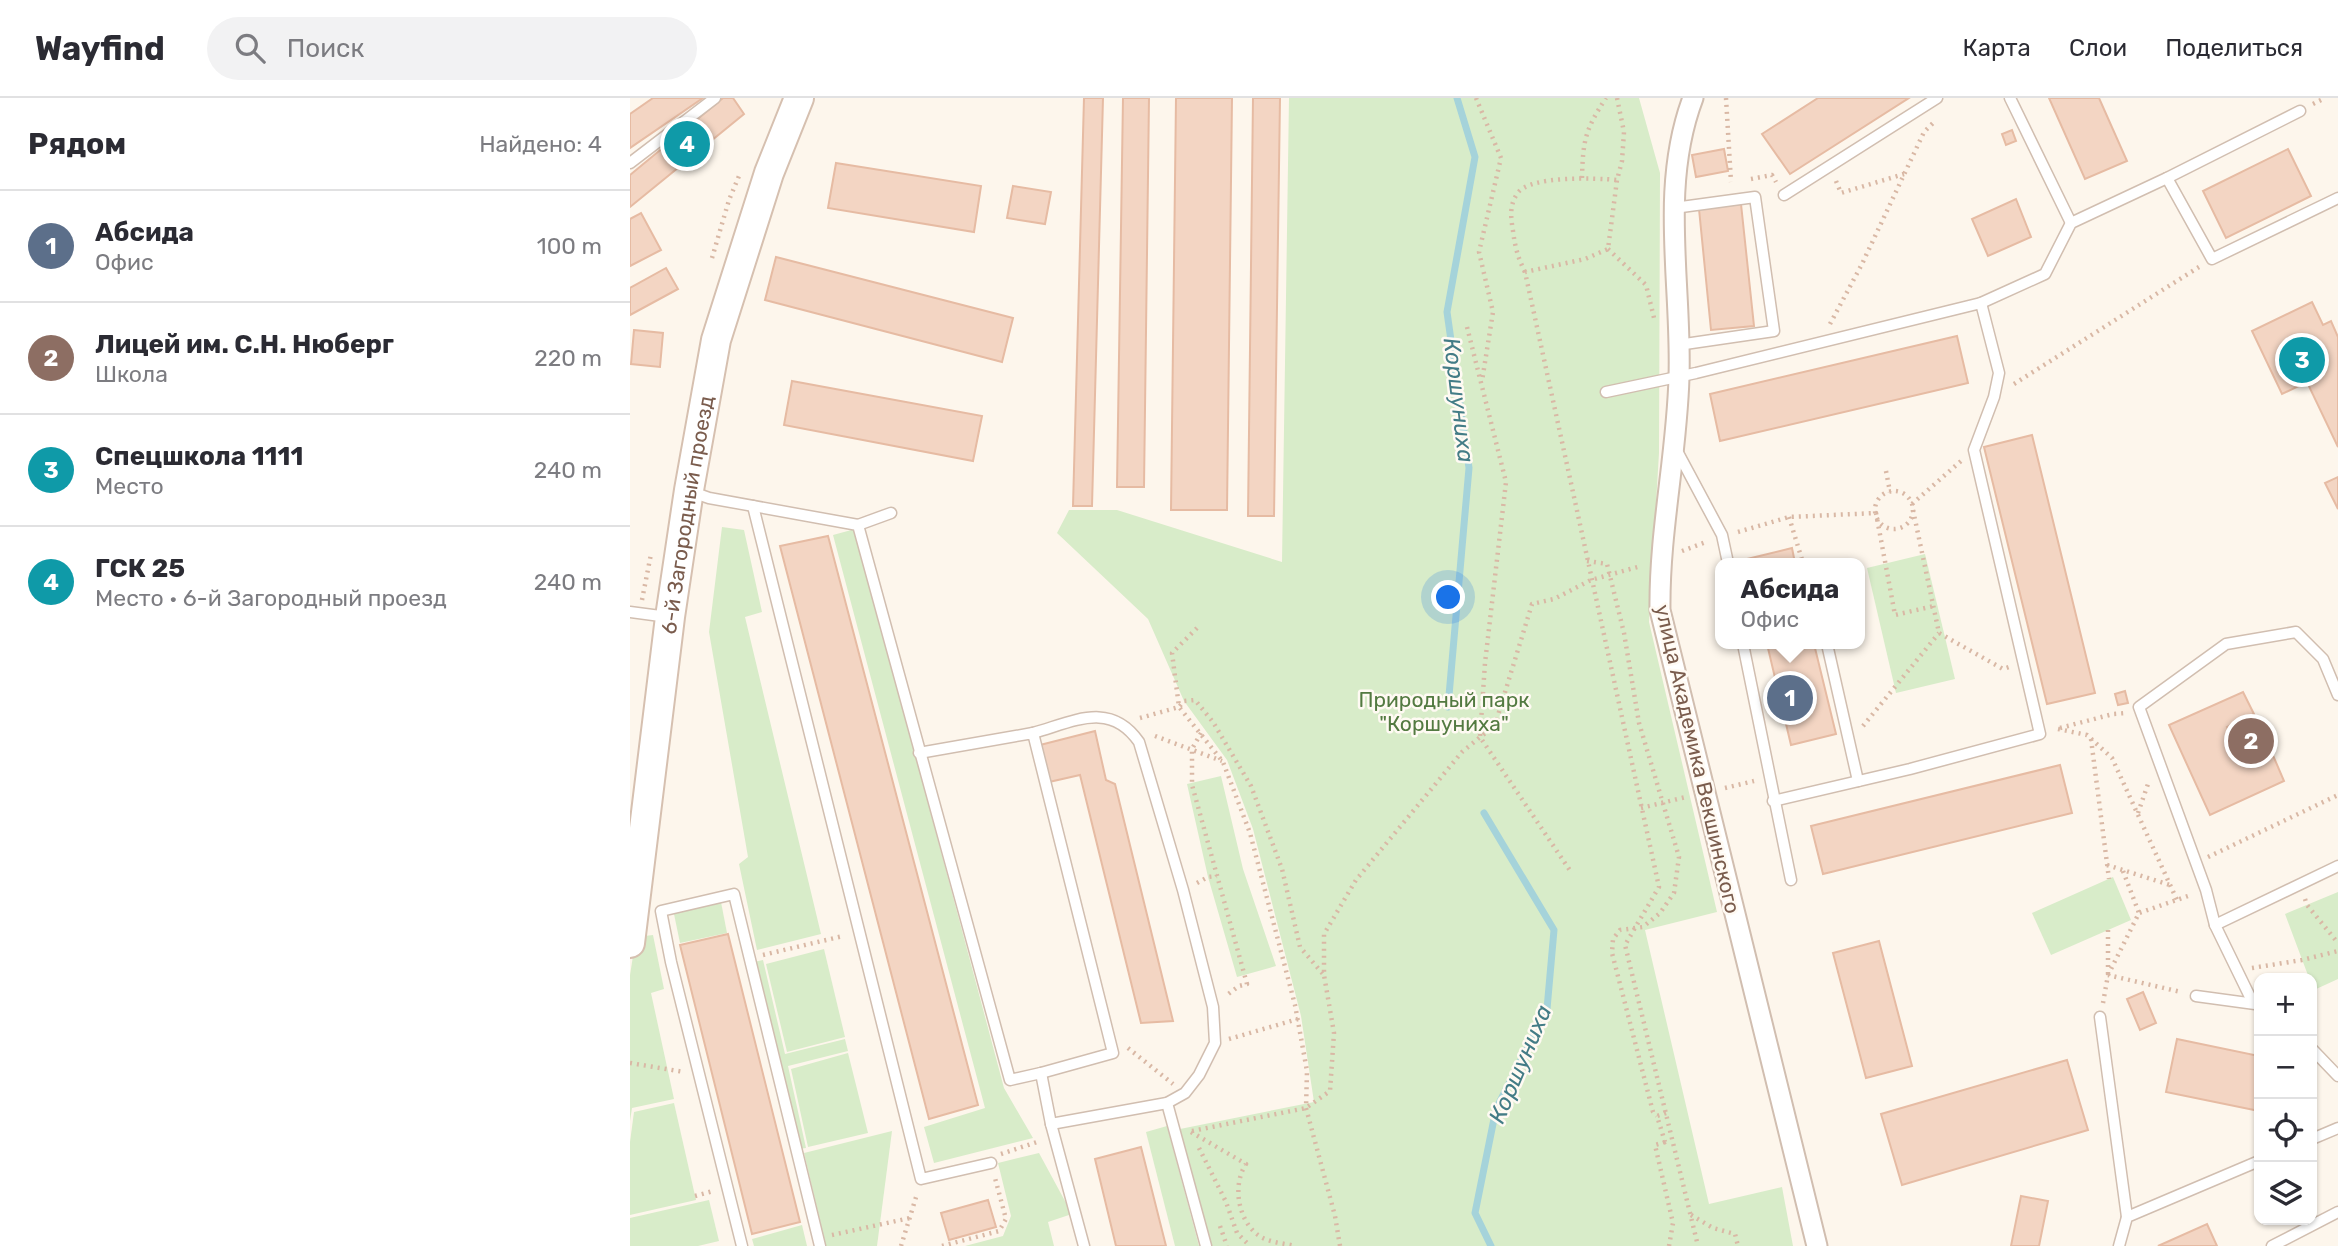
<!DOCTYPE html>
<html lang="ru">
<head>
<meta charset="utf-8">
<style>
	:root { --surface:#fff; --page:#f2f2f3; --text:#2b2b33; --muted:#7c7c81; --line:#e1e1e2; --accent:#0b8043 }
	body { margin:0; font-family:Rubik,sans-serif; background:var(--page); color:var(--text) }
	.controls { position:absolute; right:21px; bottom:21px; display:grid; overflow:hidden; border-radius:14px; box-shadow:0 2px 5px #0004 }
	.controls button { width:63px; height:63px; display:grid; place-items:center; padding:0; border:0; border-bottom:2px solid var(--line); background:var(--surface); color:var(--text); font:35px sans-serif }
	.you { position:absolute; left:819px; top:500px; width:24px; height:24px; margin:-18px; border:5px solid #fff; border-radius:50%; background:#1a73e8; box-shadow:0 0 0 10px #1a73e833 }
	.badge { display:grid; place-items:center; width:46px; height:46px; border-radius:50%; background:var(--accent); color:#fff; font-size:23px; font-weight:700 }
	.pin { position:absolute; translate:-50% -50%; border:4px solid #fff; box-shadow:0 2px 7px #0006 }
	.popup { position:absolute; left:1085px; top:460px; width:150px; height:91px; box-sizing:border-box; display:grid; place-content:center; border-radius:14px; background:var(--surface); filter:drop-shadow(0 2px 5px #0005); font-size:23px; white-space:nowrap; color:var(--muted) }
	.popup b { font-size:26px; color:var(--text) }
	.popup::after { content:''; position:absolute; left:50%; top:100%; margin-left:-14px; border:14px solid transparent; border-top-color:var(--surface) }
	.list { margin:0; padding:0; list-style:none }
	h2 { display:flex; justify-content:space-between; align-items:center; height:91px; margin:0; padding:0 28px; font-size:30px }
	h2 small { font-size:23px; font-weight:400; color:var(--muted) }
	.list li { display:grid; grid-template-columns:46px 1fr auto; gap:21px; align-items:center; box-sizing:border-box; height:112px; padding:0 28px; border-top:2px solid var(--line) }
	.list b { display:block; font-size:26px; white-space:nowrap }
	.list p { margin:0; font-size:23px; white-space:nowrap; color:var(--muted) }
	.list em { font-size:23px; font-style:normal; color:var(--muted) }
	.icon { flex:none; width:38px; height:38px; fill:none; stroke:currentColor; stroke-width:2; stroke-linecap:round; stroke-linejoin:round }
	.map { position:relative; flex:none; width:1708px; height:1148px; overflow:hidden }
	header { display:flex; align-items:center; gap:42px; box-sizing:border-box; height:98px; padding:0 35px; background:var(--surface); border-bottom:2px solid var(--line) }
	header strong { font-size:33px }
	nav { display:flex; gap:38px; margin-inline-start:auto; font-size:24px }
	.search { width:490px; height:63px; background:var(--page); display:flex; align-items:center; gap:18px; box-sizing:border-box; padding:0 24px; border-radius:38px; color:var(--muted); font-size:26px }
	main { display:flex }
	aside { flex:1; background:var(--surface) }
	.map>svg:first-child { display:block }
</style>
</head>
<body>
<header>
<strong>Wayfind</strong>
<div class="search"><svg class="icon" aria-label="search" viewBox="0 0 24 24"><circle cx="10" cy="10" r="6"/><path d="M15 15l6 6"/></svg>Поиск</div>
<nav><a>Карта</a><a>Слои</a><a>Поделиться</a></nav>
</header>
<main>
<aside>
<h2>Рядом<small>Найдено: 4</small></h2>
<ul class="list">
<li><span class="badge" style="background:#5c6f8a">1</span><div><b>Абсида</b><p>Офис</p></div><em>100 m</em></li>
<li><span class="badge" style="background:#8d6e63">2</span><div><b>Лицей им. С.Н. Нюберг</b><p>Школа</p></div><em>220 m</em></li>
<li><span class="badge" style="background:#0f9aa8">3</span><div><b>Спецшкола 1111</b><p>Место</p></div><em>240 m</em></li>
<li><span class="badge" style="background:#0f9aa8">4</span><div><b>ГСК 25</b><p>Место · 6-й Загородный проезд</p></div><em>240 m</em></li>
</ul>
</aside>
<div class="map">
<svg width="1708" height="1148" viewBox="0 0 1708 1148">
	<rect width="100%" height="100%" fill="#fdf6ec"/>
	<g fill="#d8ecc9">
		<path d="M 659,0 L 1009,0 L 1030,75 L 1029,355 L 1019,524 L 1087,814 L 1015,832 L 1079,1106 L 1152,1089 L 1163,1148 L 582,1148 L 550,1031 L 684,1004 L 671,918 L 623,731 L 597,662 L 554,603 L 518,521 L 427,435 L 439,412 L 487,412 L 652,464 Z"/>
		<path d="M 92,429 L 114,432 L 132,514 L 115,519 L 191,836 L 127,852 L 109,766 L 118,759 L 79,534 Z"/>
		<path d="M 225,431 L 374,990 L 403,1040 L 304,1065 L 294,1029 L 355,1010 L 203,437 Z"/>
		<path d="M 1295,456 L 1325,581 L 1266,595 L 1237,470 Z"/>
		<path d="M 591,678 L 613,771 L 646,868 L 607,879 L 578,779 L 557,686 Z"/>
		<path d="M 1483,779 L 1501,822 L 1421,857 L 1402,815 Z"/>
		<path d="M 1708,794 L 1708,881 L 1684,892 L 1682,880 L 1679,880 L 1655,816 Z"/>
		<path d="M 91,804 L 97,835 L 50,845 L 44,816 Z"/>
		<path d="M 23,837 L 34,891 L 21,895 L 44,1001 L 2,1010 L 0,1023 L 0,877 L 6,839 Z"/>
		<path d="M 194,851 L 215,939 L 157,954 L 136,866 Z"/>
		<path d="M 133,862 L 155,956 L 215,941 L 218,953 L 158,968 L 176,1050 L 169,1051 L 124,864 Z"/>
		<path d="M 218,955 L 238,1035 L 178,1049 L 161,971 Z"/>
		<path d="M 44,1005 L 66,1102 L 0,1117 L 0,1044 L 4,1014 Z"/>
		<path d="M 537,1028 L 569,1148 L 545,1148 L 516,1034 Z"/>
		<path d="M 262,1033 L 247,1148 L 196,1148 L 174,1055 Z"/>
		<path d="M 409,1055 L 442,1116 L 418,1124 L 424,1148 L 335,1148 L 373,1138 L 381,1118 L 368,1065 Z"/>
		<path d="M 79,1102 L 89,1143 L 68,1148 L 0,1148 L 0,1120 Z"/>
		<path d="M 172,1127 L 177,1148 L 124,1148 L 122,1141 Z"/>
	</g>
	<g fill="none" stroke-linecap="round" stroke-linejoin="round">
		<g stroke="#a5d3da" stroke-width="7">
			<path d="M 818,609 L 839,370 L 817,214 L 845,59 L 827,0"/>
			<path d="M 854,715 L 924,832 L 917,911 L 866,1011 L 845,1115 L 861,1148"/>
		</g>
	</g>
	<g fill="#f3d5c3" stroke="#e6bba3" stroke-width="2">
		<path d="M 23,0 L 73,0 L 0,50 L 0,16 Z"/>
		<path d="M 93,0 L 103,0 L 114,16 L 0,109 L 0,77 Z"/>
		<path d="M 454,0 L 473,0 L 462,408 L 443,408 Z"/>
		<path d="M 493,0 L 519,0 L 514,389 L 487,389 Z"/>
		<path d="M 546,0 L 602,0 L 597,412 L 541,412 Z"/>
		<path d="M 623,0 L 650,0 L 644,418 L 618,418 Z"/>
		<path d="M 1188,0 L 1279,0 L 1160,76 L 1132,36 Z"/>
		<path d="M 1419,0 L 1469,0 L 1497,63 L 1455,81 Z"/>
		<path d="M 1382,32 L 1386,43 L 1376,47 L 1372,36 Z"/>
		<path d="M 1094,51 L 1098,73 L 1066,79 L 1062,57 Z"/>
		<path d="M 1658,51 L 1681,98 L 1596,140 L 1573,93 Z"/>
		<path d="M 206,65 L 351,88 L 344,134 L 198,110 Z"/>
		<path d="M 383,88 L 421,94 L 415,126 L 377,120 Z"/>
		<path d="M 1386,101 L 1401,139 L 1358,158 L 1342,121 Z"/>
		<path d="M 1111,106 L 1124,228 L 1081,232 L 1069,111 Z"/>
		<path d="M 11,115 L 31,152 L 0,168 L 0,121 Z"/>
		<path d="M 146,159 L 383,220 L 372,264 L 135,202 Z"/>
		<path d="M 36,170 L 48,191 L 0,217 L 0,190 Z"/>
		<path d="M 1682,204 L 1693,227 L 1701,223 L 1708,239 L 1708,349 L 1677,284 L 1652,296 L 1622,233 Z"/>
		<path d="M 4,232 L 33,235 L 30,269 L 1,266 Z"/>
		<path d="M 1327,238 L 1338,285 L 1090,343 L 1080,296 Z"/>
		<path d="M 162,283 L 352,318 L 343,363 L 154,327 Z"/>
		<path d="M 1402,337 L 1465,595 L 1417,606 L 1354,349 Z"/>
		<path d="M 1708,379 L 1708,411 L 1695,385 Z"/>
		<path d="M 198,438 L 348,1007 L 299,1021 L 150,448 Z"/>
		<path d="M 1162,450 L 1165,465 L 1118,465 L 1117,461 Z"/>
		<path d="M 1137,546 L 1184,546 L 1206,636 L 1161,647 Z"/>
		<path d="M 1495,593 L 1498,605 L 1488,607 L 1485,596 Z"/>
		<path d="M 1613,594 L 1624,616 L 1597,629 L 1615,668 L 1642,655 L 1654,683 L 1580,717 L 1539,627 Z"/>
		<path d="M 465,633 L 476,682 L 485,686 L 543,923 L 511,925 L 450,677 L 419,684 L 410,647 Z"/>
		<path d="M 1430,667 L 1442,715 L 1193,776 L 1181,728 Z"/>
		<path d="M 98,836 L 170,1124 L 122,1136 L 50,847 Z"/>
		<path d="M 1249,843 L 1282,968 L 1236,980 L 1203,855 Z"/>
		<path d="M 1513,894 L 1526,925 L 1510,932 L 1497,901 Z"/>
		<path d="M 1547,941 L 1629,958 L 1629,1013 L 1536,994 Z"/>
		<path d="M 1437,962 L 1458,1032 L 1272,1087 L 1251,1016 Z"/>
		<path d="M 511,1049 L 536,1148 L 486,1148 L 465,1061 Z"/>
		<path d="M 1391,1098 L 1418,1103 L 1409,1148 L 1381,1148 Z"/>
		<path d="M 358,1102 L 366,1129 L 319,1142 L 311,1115 Z"/>
		<path d="M 1577,1126 L 1587,1148 L 1528,1148 Z"/>
	</g>
	<g fill="none" stroke-linecap="round" stroke-linejoin="round">
		<g stroke="#d1beb0" stroke-width="13">
			<g id="lane">
				<path d="M 1380,0 L 1441,125"/>
				<path d="M 0,65 L 85,0"/>
				<path d="M 1537,80 L 1582,161 L 1708,100"/>
				<path d="M 1154,97 L 1307,0"/>
				<path d="M 1044,110 L 1125,99 L 1144,233 L 1048,247"/>
				<path d="M 1351,205 L 1415,176 L 1441,125 L 1537,80 L 1670,13"/>
				<path d="M 976,294 L 1066,275 L 1351,205 L 1369,275 L 1364,299 L 1344,352 L 1410,636 L 1280,671 L 1143,703"/>
				<path d="M 1046,351 L 1092,437 L 1098,465"/>
				<path d="M 62,394 L 79,400 L 228,427 L 380,982 L 411,975 L 421,1026 L 454,1148"/>
				<path d="M 123,408 L 291,1081 L 361,1065"/>
				<path d="M 228,427 L 261,415"/>
				<path d="M 0,514 L 38,519"/>
				<path d="M 1113,546 L 1161,782"/>
				<path d="M 1197,546 L 1228,683"/>
				<path d="M 403,635 C 443,624 480,602 509,644 L 553,792 L 583,909 L 585,945 L 569,977 L 555,995 L 537,1005 L 421,1026"/>
				<path d="M 289,655 L 403,635 L 483,955 L 411,975"/>
				<path d="M 1585,827 L 1708,768"/>
				<path d="M 1566,898 L 1625,906"/>
				<path d="M 1623,905 L 1585,827 L 1576,792 L 1509,609 L 1596,546 L 1666,534 L 1693,561 L 1708,597"/>
				<path d="M 1470,919 L 1497,1119"/>
				<path d="M 1682,951 L 1708,978"/>
				<path d="M 537,1005 L 576,1148"/>
				<path d="M 1682,1041 L 1708,1030"/>
				<path d="M 112,1148 L 41,864 L 31,813 L 104,796 L 190,1148"/>
				<path d="M 1489,1148 L 1497,1119 L 1629,1063"/>
				<path d="M 1642,1148 L 1708,1114"/>
			</g>
		</g>
		<g stroke="#d1beb0" stroke-width="23">
			<path id="street" d="M 1063,0 C 1029,90 1052,186 1049,279 C 1047,357 1029,433 1030,512 L 1187,1148"/>
		</g>
		<g stroke="#d6c0b0" stroke-width="32">
			<g id="secondary">
				<path id="s1" d="M 0,845 L 40,519 L 59,392 L 86,242 L 139,75 L 169,0"/>
			</g>
		</g>
		<g stroke="#d9b8a5" stroke-width="4.5" stroke-dasharray="2 5" stroke-linecap="butt">
			<path d="M 846,0 L 871,60 L 849,154 L 863,214 L 852,283"/>
			<path d="M 987,0 L 994,34 L 992,63 L 987,82 L 978,151 L 955,161 L 895,174 L 1029,789 L 995,847 L 1068,1148"/>
			<path d="M 1096,0 L 1101,84"/>
			<path d="M 1683,6 L 1693,1"/>
			<path d="M 952,80 C 953,42 955,32 976,0"/>
			<path d="M 1121,81 L 1142,77 L 1146,84"/>
			<path d="M 1206,83 L 1211,95 L 1274,76"/>
			<path d="M 978,151 L 1016,187 L 1025,224"/>
			<path d="M 82,160 L 99,102 L 109,78"/>
			<path d="M 895,174 C 888,160 885,149 883,133 C 881,120 879,108 887,96 C 898,77 967,80 987,82"/>
			<path d="M 1200,226 L 1232,166 L 1294,34 L 1305,23"/>
			<path d="M 837,229 L 876,384 L 855,565 L 850,639 L 941,774"/>
			<path d="M 1384,286 L 1569,169"/>
			<path d="M 1256,373 L 1260,394"/>
			<circle cx="1264" cy="412" r="19"/>
			<path d="M 1282,406 L 1331,363"/>
			<path d="M 1283,412 L 1309,535 L 1373,571 L 1379,569"/>
			<path d="M 1159,419 L 1173,465"/>
			<path d="M 1108,434 L 1159,419 L 1246,415 L 1265,517 L 1304,508"/>
			<path d="M 1052,453 L 1076,444"/>
			<path d="M 957,463 L 977,466 L 994,535 L 1009,625 L 1049,759 L 1044,795 L 1030,815 L 1013,829 L 990,832 L 983,841 L 982,855 L 1023,1014 L 1027,1018"/>
			<path d="M 12,502 L 21,456"/>
			<path d="M 567,530 L 542,555 L 549,609 L 554,603 L 565,602 L 583,624 L 621,688 L 652,771 L 670,849 L 693,876"/>
			<path d="M 510,620 L 549,609 L 593,664 L 620,735 L 665,907 L 677,973 L 676,1010 L 705,1118 L 710,1148"/>
			<path d="M 1233,628 L 1309,535"/>
			<path d="M 1430,630 L 1483,616 L 1496,615"/>
			<path d="M 1428,631 L 1457,637 L 1482,660 L 1547,802"/>
			<path d="M 571,635 L 562,651 L 562,687 L 617,886 L 609,888 L 597,897"/>
			<path d="M 525,638 L 592,663"/>
			<path d="M 1461,641 L 1479,781"/>
			<path d="M 1095,690 L 1124,683"/>
			<path d="M 1011,710 L 1056,699"/>
			<path d="M 1508,715 L 1519,683"/>
			<path d="M 1578,759 L 1708,697"/>
			<path d="M 1477,767 L 1540,787"/>
			<path d="M 1493,773 L 1509,815"/>
			<path d="M 567,785 L 578,779 L 587,778"/>
			<path d="M 1675,801 L 1677,807 L 1708,845"/>
			<path d="M 133,857 L 213,838"/>
			<path d="M 1622,870 L 1672,862 L 1708,853"/>
			<path d="M 1478,876 L 1478,832"/>
			<path d="M 1478,877 L 1509,815 L 1561,797"/>
			<path d="M 1473,905 L 1478,877 L 1551,894"/>
			<path d="M 599,941 L 668,921"/>
			<path d="M 498,950 L 543,986"/>
			<path d="M 0,965 L 54,974"/>
			<path d="M 1036,1015 L 1027,1018 L 1035,1044 L 1036,1043"/>
			<path d="M 562,1033 L 676,1010 L 700,993 L 704,935 L 694,877 L 694,836 L 726,782 L 832,654 L 865,627 L 902,506 L 924,501 L 961,482 L 1011,468"/>
			<path d="M 561,1034 L 616,1066 C 602,1087 608,1122 628,1137 C 639,1145 654,1145 665,1148"/>
			<path d="M 1035,1044 L 1025,1047 L 1043,1125 L 1039,1148"/>
			<path d="M 569,1050 L 596,1104 L 607,1135 L 620,1148"/>
			<path d="M 371,1056 L 410,1043"/>
			<path d="M 65,1098 L 83,1093"/>
			<path d="M 1061,1117 L 1083,1130 L 1105,1136 L 1108,1148"/>
			<path d="M 590,1128 L 597,1148"/>
			<path d="M 202,1137 L 280,1120"/>
			<path d="M 271,1148 L 287,1096"/>
			<path d="M 312,1148 L 369,1133 L 376,1121 L 365,1080"/>
		</g>
		<use href="#lane" stroke="#fff" stroke-width="10"/>
		<use href="#street" stroke="#fff" stroke-width="19"/>
		<use href="#secondary" stroke="#fff" stroke-width="28"/>
	</g>
	<g text-anchor="middle" dominant-baseline="central" stroke-width="5" stroke-linejoin="round" paint-order="stroke">
		<g font-size="21" fill="#7a5c4d" stroke="#fffaf3">
			<text stroke="none"><textPath href="#s1" startOffset="432">6-й Загородный проезд</textPath></text>
			<text transform="translate(1068 661) rotate(77)">улица Академика Векшинского</text>
		</g>
		<g font-size="21" fill="#537a41" stroke="#fffaf3">
			<text x="814" y="601">Природный парк<tspan x="814" dy="24">"Коршуниха"</tspan></text>
		</g>
		<g font-size="23" font-style="italic" fill="#437c86" stroke="#fffaf3">
			<text transform="translate(829 302) rotate(83)">Коршуниха</text>
			<text transform="translate(890 966) rotate(-67)">Коршуниха</text>
		</g>
	</g>
</svg>
<div class="controls">
<button>+</button>
<button>−</button>
<button><svg class="icon" aria-label="locate" viewBox="0 0 24 24"><circle cx="12" cy="12" r="6"/><path d="M12 2v4M12 18v4M2 12h4M18 12h4"/></svg></button>
<button><svg class="icon" aria-label="layers" viewBox="0 0 24 24"><path d="M12 4l9 5-9 5-9-5zM3 14l9 5 9-5"/></svg></button>
</div>
<div class="you"></div>
<div class="pin badge" style="left:1160px;top:600px;background:#5c6f8a">1</div>
<div class="popup"><b>Абсида</b>Офис</div>
<div class="pin badge" style="left:1621px;top:643px;background:#8d6e63">2</div>
<div class="pin badge" style="left:1672px;top:262px;background:#0f9aa8">3</div>
<div class="pin badge" style="left:57px;top:46px;background:#0f9aa8">4</div>
</div>
</main>
</body>
</html>
